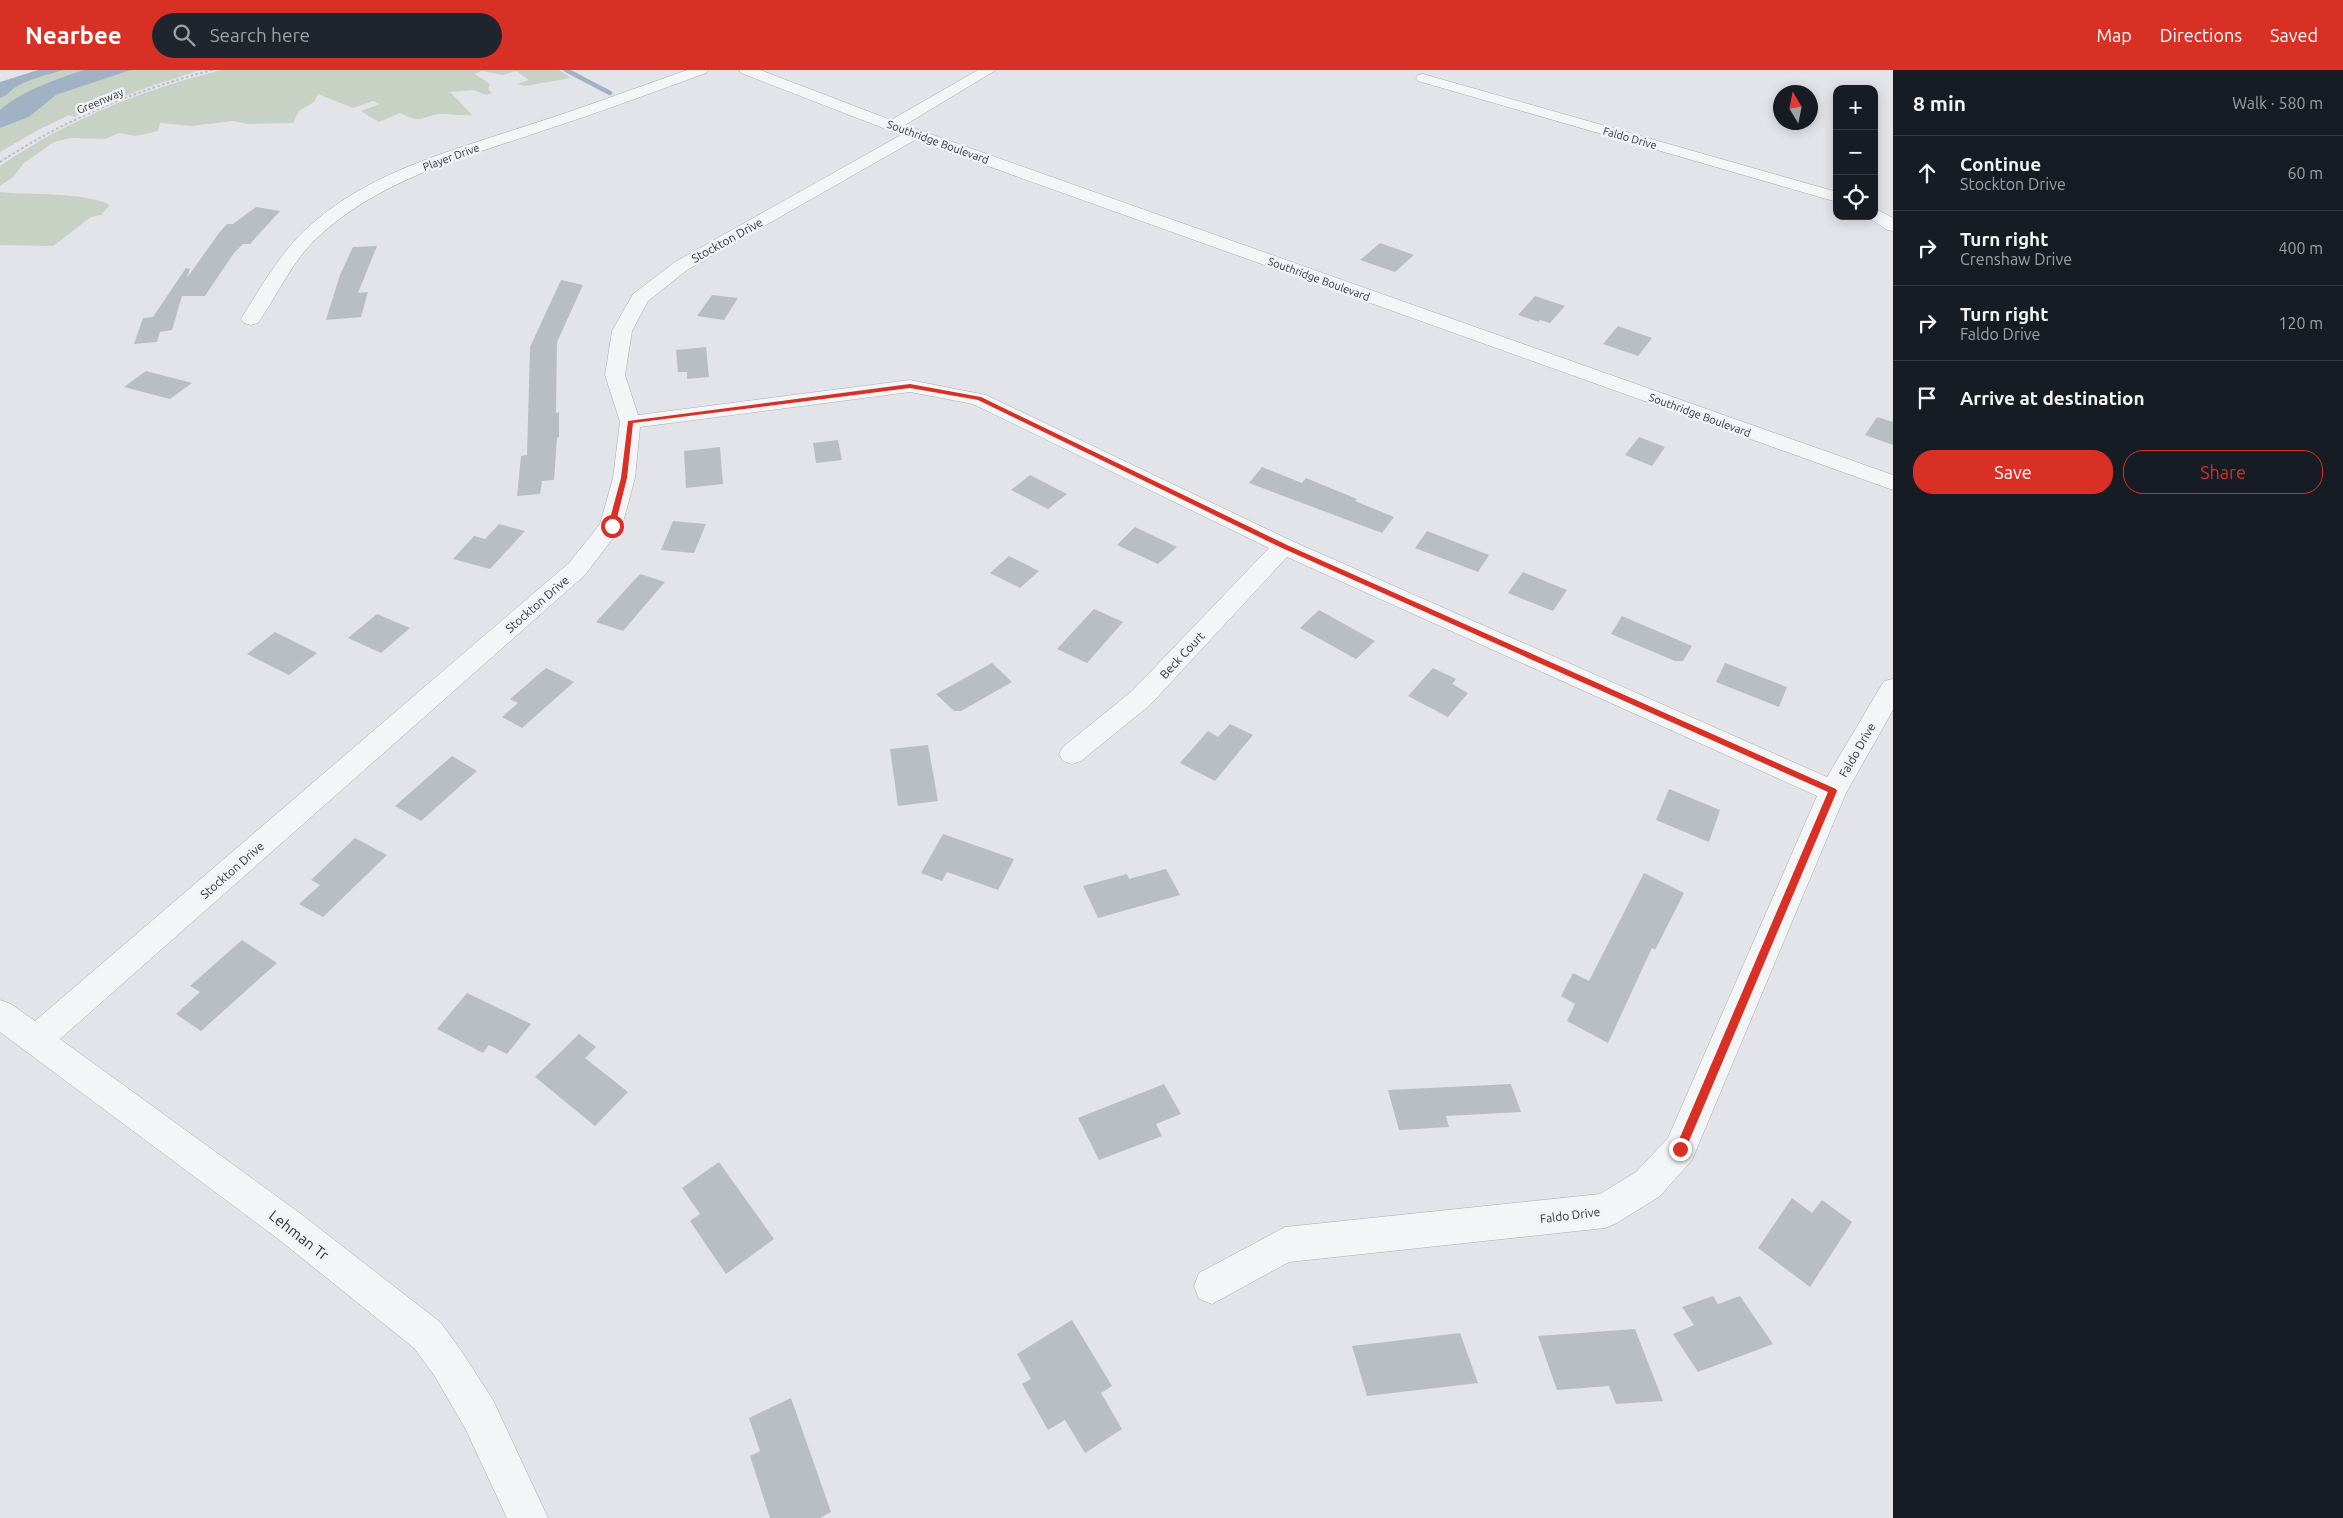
<!DOCTYPE html>
<html lang="en">
<head>
<meta charset="utf-8">
<style>
	:root { --surface:#171b24; --page:#20242c; --text:#f1f3f6; --muted:#9ea1a6; --line:#363941; --accent:#d93025 }
	body { margin:0; font-family:Ubuntu,sans-serif; background:var(--page); color:var(--text) }
	.controls { position:absolute; right:15px; top:15px; display:grid; overflow:hidden; border-radius:10px; box-shadow:0 2px 12px #0003 }
	.controls button { width:45px; height:45px; display:grid; place-items:center; padding:0; border:0; border-bottom:1px solid var(--line); background:var(--surface); color:var(--text); font:25px sans-serif }
	.compass { position:absolute; left:1773px; top:15px; width:45px; height:45px; border-radius:50%; background:var(--surface); box-shadow:0 2px 12px #0003; rotate:350deg }
	.stop { position:absolute; width:15px; height:15px; margin:-11px; border:4px solid #d93025; border-radius:50%; background:#fff }
	.stop.end { background:#d93025; border-color:#fff; box-shadow:0 1px 5px #0008 }
	.list { margin:0; padding:0; list-style:none }
	h2 { display:flex; justify-content:space-between; align-items:center; height:65px; margin:0; padding:0 20px; font-size:21px }
	h2 small { font-size:16px; font-weight:400; color:var(--muted) }
	.list li { display:grid; grid-template-columns:32px 1fr auto; gap:15px; align-items:center; box-sizing:border-box; height:75px; padding:0 20px; border-top:1px solid var(--line) }
	.list b { display:block; font-size:19px; white-space:nowrap }
	.list p { margin:0; font-size:16px; white-space:nowrap; color:var(--muted) }
	.list em { font-size:16px; font-style:normal; color:var(--muted) }
	.actions { display:flex; gap:10px; padding:15px 20px }
	.actions a { flex:1; padding:11px 0; border:1px solid var(--accent); border-radius:20px; text-align:center; font-size:18px; color:var(--accent) }
	.actions .main { background:var(--accent); color:#fff }
	.icon { flex:none; width:28px; height:28px; fill:none; stroke:currentColor; stroke-width:2; stroke-linecap:round; stroke-linejoin:round }
	.map { position:relative; flex:none; width:1893px; height:1448px; overflow:hidden }
	header { display:flex; align-items:center; gap:30px; box-sizing:border-box; height:70px; padding:0 25px; background:var(--accent); color:#fff }
	header strong { font-size:24px }
	nav { display:flex; gap:28px; margin-inline-start:auto; font-size:18px }
	.search { width:350px; height:45px; background:var(--page); display:flex; align-items:center; gap:12px; box-sizing:border-box; padding:0 18px; border-radius:28px; color:var(--muted); font-size:19px }
	main { display:flex }
	aside { flex:1; background:var(--surface) }
	.map>svg:first-child { display:block }
</style>
</head>
<body>
<header>
<strong>Nearbee</strong>
<div class="search"><svg class="icon" aria-label="search" viewBox="0 0 24 24"><circle cx="10" cy="10" r="6"/><path d="M15 15l6 6"/></svg>Search here</div>
<nav><a>Map</a><a>Directions</a><a>Saved</a></nav>
</header>
<main>
<div class="map">
<svg width="1893" height="1448" viewBox="0 0 1893 1448">
	<rect width="100%" height="100%" fill="#e2e4e9"/>
	<g fill="#c7d1c4">
		<path d="M 64,0 L 83,0 L 28,22 L 0,40 L 0,28 C 7,26 8,23 13,19 C 28,9 47,5 64,0 Z"/>
		<path d="M 131,0 L 201,0 L 142,19 L 74,47 L 69,45 L 36,61 L 0,82 L 0,58 L 29,47 L 56,25 Z"/>
		<path d="M 222,0 L 559,0 L 571,8 L 525,16 L 517,14 L 529,10 L 516,1 L 502,5 L 482,1 L 475,4 L 490,14 L 488,19 L 492,23 L 486,25 L 474,20 L 450,22 L 472,45 C 461,46 451,44 441,44 C 418,46 426,55 400,43 L 379,52 L 361,41 L 380,34 L 373,31 L 353,38 L 318,24 L 314,32 L 299,41 L 293,53 L 247,54 L 233,51 L 191,56 L 160,53 L 158,61 L 136,66 L 119,63 L 105,69 L 71,68 L 54,72 L 24,93 L 13,107 L 0,116 L 0,96 C 67,50 144,19 222,0 Z"/>
		<path d="M 0,122 C 30,125 85,122 110,135 L 101,145 L 91,147 L 53,176 L 0,175 Z"/>
	</g>
	<g fill="#a1b2c4">
		<path d="M 38,0 L 64,0 C 47,5 28,9 13,19 C 8,23 7,26 0,28 L 0,12 Z"/>
		<path d="M 83,0 L 131,0 L 56,25 L 29,47 L 0,58 L 0,40 C 23,20 55,10 83,0 Z"/>
	</g>
	<g fill="none" stroke-linecap="round" stroke-linejoin="round">
		<path stroke="#a1b2c4" stroke-width="4.5" d="M 566,0 L 610,23"/>
	</g>
	<g fill="#b9bec5">
		<path d="M 256,137 L 280,141 L 250,174 L 243,174 L 234,183 L 205,226 L 182,226 L 172,260 L 160,262 L 157,272 L 134,274 L 143,248 L 153,247 L 186,198 L 190,199 L 187,208 L 219,163 L 227,154 L 233,154 Z"/>
		<path d="M 1380,173 L 1414,185 L 1395,202 L 1360,190 Z"/>
		<path d="M 377,176 L 358,223 L 368,222 L 361,247 L 326,250 L 340,205 L 353,177 Z"/>
		<path d="M 561,210 L 583,215 L 557,272 L 556,343 L 559,342 L 559,367 L 557,368 L 554,410 L 542,411 L 540,424 L 517,426 L 521,386 L 527,385 L 530,277 Z"/>
		<path d="M 712,225 L 738,228 L 724,250 L 697,246 Z"/>
		<path d="M 1535,226 L 1565,236 L 1550,253 L 1540,250 L 1539,252 L 1518,245 Z"/>
		<path d="M 1618,256 L 1652,268 L 1638,286 L 1603,274 Z"/>
		<path d="M 706,277 L 709,307 L 687,309 L 687,302 L 678,302 L 676,280 Z"/>
		<path d="M 146,301 L 192,313 L 170,329 L 124,317 Z"/>
		<path d="M 1877,347 L 1893,352 L 1893,375 L 1865,365 Z"/>
		<path d="M 1639,367 L 1665,377 L 1652,396 L 1625,385 Z"/>
		<path d="M 838,370 L 842,390 L 816,393 L 813,373 Z"/>
		<path d="M 720,377 L 723,414 L 686,418 L 684,381 Z"/>
		<path d="M 1262,397 L 1302,413 L 1306,408 L 1357,429 L 1355,431 L 1394,447 L 1382,463 L 1249,413 Z"/>
		<path d="M 1030,405 L 1067,424 L 1048,439 L 1011,420 Z"/>
		<path d="M 673,451 L 706,454 L 694,483 L 661,480 Z"/>
		<path d="M 499,454 L 525,461 L 490,499 L 453,489 L 474,466 L 485,469 Z"/>
		<path d="M 1135,457 L 1177,477 L 1158,494 L 1117,475 Z"/>
		<path d="M 1427,461 L 1489,485 L 1478,502 L 1415,478 Z"/>
		<path d="M 1009,486 L 1039,501 L 1020,518 L 990,503 Z"/>
		<path d="M 1523,502 L 1567,520 L 1553,541 L 1508,523 Z"/>
		<path d="M 640,504 L 665,512 L 623,561 L 596,552 Z"/>
		<path d="M 1094,539 L 1123,552 L 1087,593 L 1057,579 Z"/>
		<path d="M 1319,540 L 1375,571 L 1356,589 L 1300,558 Z"/>
		<path d="M 377,544 L 410,558 L 381,583 L 348,568 Z"/>
		<path d="M 1622,546 L 1692,576 L 1683,591 L 1675,591 L 1611,564 Z"/>
		<path d="M 275,562 L 317,583 L 289,605 L 247,584 Z"/>
		<path d="M 992,593 L 1012,612 L 961,641 L 954,641 L 936,624 Z"/>
		<path d="M 1725,593 L 1787,617 L 1779,637 L 1716,612 Z"/>
		<path d="M 546,598 L 574,612 L 522,658 L 502,647 L 518,633 L 510,629 Z"/>
		<path d="M 1433,598 L 1456,609 L 1452,614 L 1468,623 L 1448,647 L 1408,626 Z"/>
		<path d="M 1230,654 L 1253,665 L 1215,711 L 1180,693 L 1208,661 L 1218,667 Z"/>
		<path d="M 928,675 L 938,731 L 898,736 L 890,679 Z"/>
		<path d="M 452,686 L 477,701 L 421,751 L 395,736 Z"/>
		<path d="M 1669,719 L 1720,740 L 1709,772 L 1656,750 Z"/>
		<path d="M 943,764 L 1014,789 L 998,820 L 947,802 L 942,811 L 921,803 Z"/>
		<path d="M 355,768 L 387,785 L 323,847 L 299,834 L 320,815 L 311,810 Z"/>
		<path d="M 1166,799 L 1180,825 L 1098,848 L 1083,816 L 1127,804 L 1129,809 Z"/>
		<path d="M 1644,803 L 1684,823 L 1655,880 L 1652,878 L 1608,973 L 1567,951 L 1575,934 L 1561,926 L 1573,903 L 1589,911 Z"/>
		<path d="M 242,870 L 277,893 L 201,961 L 176,944 L 200,922 L 190,916 Z"/>
		<path d="M 467,923 L 531,954 L 507,984 L 489,975 L 483,983 L 437,959 Z"/>
		<path d="M 579,964 L 596,977 L 585,988 L 628,1022 L 595,1056 L 535,1007 Z"/>
		<path d="M 1164,1014 L 1181,1044 L 1156,1054 L 1162,1066 L 1099,1090 L 1078,1048 Z"/>
		<path d="M 1511,1014 L 1521,1042 L 1446,1046 L 1449,1057 L 1399,1060 L 1388,1020 Z"/>
		<path d="M 719,1092 L 774,1169 L 726,1204 L 690,1151 L 700,1144 L 682,1118 Z"/>
		<path d="M 1792,1128 L 1812,1143 L 1822,1130 L 1852,1152 L 1810,1217 L 1758,1178 Z"/>
		<path d="M 1713,1226 L 1718,1234 L 1740,1226 L 1773,1274 L 1698,1302 L 1673,1264 L 1694,1255 L 1682,1237 Z"/>
		<path d="M 1072,1250 L 1112,1316 L 1101,1323 L 1122,1359 L 1085,1383 L 1065,1350 L 1048,1360 L 1022,1314 L 1031,1309 L 1017,1284 Z"/>
		<path d="M 1635,1259 L 1663,1331 L 1616,1334 L 1609,1316 L 1557,1320 L 1538,1266 Z"/>
		<path d="M 1460,1263 L 1478,1313 L 1367,1326 L 1352,1276 Z"/>
		<path d="M 791,1328 L 831,1442 L 820,1448 L 770,1448 L 750,1386 L 760,1381 L 749,1348 Z"/>
	</g>
	<g fill="none" stroke-linecap="round" stroke-linejoin="round">
		<g stroke="#a8abb3" stroke-width="1">
			<g id="minor">
				<path d="M 687,0 L 708,0 L 706,3 C 651,23 595,44 539,62 C 462,88 379,110 318,167 C 292,191 278,224 258,253 L 251,255 L 244,253 L 241,249 C 260,218 279,185 305,160 C 365,103 450,81 526,56 C 580,39 633,19 687,0 Z"/>
				<path d="M 739,0 L 760,0 L 891,50 L 978,0 L 996,0 L 905,55 L 1893,405 L 1893,420 L 915,70 L 687,200 L 648,231 L 632,261 L 625,305 L 638,345 L 910,310 L 986,325 L 1292,471 L 1827,707 L 1884,611 L 1893,609 L 1893,640 L 1846,723 L 1692,1090 L 1660,1126 L 1617,1153 L 1605,1158 L 1289,1192 L 1212,1234 L 1199,1229 L 1194,1216 L 1199,1203 L 1285,1157 L 1600,1124 L 1636,1102 L 1668,1068 L 1817,726 L 1287,487 L 1150,635 L 1081,691 L 1072,694 L 1063,691 L 1059,684 L 1063,677 L 1132,621 L 1269,478 L 973,334 L 910,322 L 640,357 L 635,408 L 622,456 L 585,505 L 60,969 L 301,1144 L 440,1252 L 460,1279 L 493,1330 L 548,1448 L 507,1448 L 465,1358 L 434,1305 L 414,1278 L 277,1168 L 0,962 L 0,930 L 11,934 L 35,951 L 569,493 L 600,454 L 613,408 L 620,352 L 605,305 L 612,261 L 633,224 L 675,192 L 901,65 L 741,3 Z"/>
				<path d="M 1423,4 L 1837,122 L 1837,132 L 1418,11 L 1416,8 L 1418,5 Z"/>
				<path d="M 1874,138 L 1893,148 L 1893,161 L 1887,160 L 1868,147 L 1874,146 Z"/>
			</g>
		</g>
		<path stroke="#b8bbc0" stroke-width="2" stroke-dasharray="2.5 2.5" stroke-linecap="butt" d="M 0,92 C 66,49 136,20 212,0"/>
		<use href="#minor" fill="#f4f5f7" fill-rule="evenodd"/>
	</g>
	<path fill="#d93025" d="M 910,314 L 981,327 L 1287,475 L 1836,719 L 1837,721 L 1684,1083 L 1677,1083 L 1675,1079 L 1828,722 L 1282,478 L 978,330 L 910,318 L 633,353 L 627,408 L 615,456 L 612,459 L 608,456 L 621,408 L 628,351 Z"/>
	<g text-anchor="middle" dominant-baseline="central" stroke-width="5" stroke-linejoin="round" paint-order="stroke">
		<g font-size="11" fill="#2c333f" stroke="#f1f3f6">
			<text transform="translate(100 31) rotate(-23)">Greenway</text>
			<text transform="translate(1630 68) rotate(16)">Faldo Drive</text>
			<text transform="translate(938 72) rotate(20)">Southridge Boulevard</text>
			<text transform="translate(451 87) rotate(-20)">Player Drive</text>
			<text transform="translate(1319 209) rotate(20)">Southridge Boulevard</text>
			<text transform="translate(1700 345) rotate(20)">Southridge Boulevard</text>
		</g>
		<g font-size="12" fill="#2c333f" stroke="#f1f3f6">
			<text transform="translate(727 170) rotate(-29)">Stockton Drive</text>
			<text transform="translate(537 534) rotate(-41)">Stockton Drive</text>
			<text transform="translate(1182 585) rotate(-47)">Beck Court</text>
			<text transform="translate(1857 680) rotate(-60)">Faldo Drive</text>
			<text transform="translate(232 800) rotate(-41)">Stockton Drive</text>
			<text transform="translate(1570 1145) rotate(-7)">Faldo Drive</text>
		</g>
		<g font-size="15" fill="#2c333f" stroke="#f1f3f6">
			<text transform="translate(299 1165) rotate(38)">Lehman Tr</text>
		</g>
	</g>
</svg>
<div class="controls">
<button>+</button>
<button>−</button>
<button><svg class="icon" aria-label="locate" viewBox="0 0 24 24"><circle cx="12" cy="12" r="6"/><path d="M12 2v4M12 18v4M2 12h4M18 12h4"/></svg></button>
</div>
<svg class="compass" viewBox="-18 -18 36 36"><path d="M0-13l5 13h-10z" fill="#e53935"/><path d="M0 13l5-13h-10z" fill="#9ea1a6"/></svg>
<div class="stop" style="left:612px;top:456px"></div>
<div class="stop end" style="left:1680px;top:1079px"></div>
</div>
<aside>
<h2>8 min<small>Walk · 580 m</small></h2>
<ul class="list">
<li><svg class="icon" aria-label="ahead" viewBox="0 0 24 24"><path d="M12 20V5M6 11l6-6 6 6"/></svg><div><b>Continue</b><p>Stockton Drive</p></div><em>60 m</em></li>
<li><svg class="icon" aria-label="right" viewBox="0 0 24 24"><path d="M7 20v-9h11M14 6l5 5-5 5"/></svg><div><b>Turn right</b><p>Crenshaw Drive</p></div><em>400 m</em></li>
<li><svg class="icon" aria-label="right" viewBox="0 0 24 24"><path d="M7 20v-9h11M14 6l5 5-5 5"/></svg><div><b>Turn right</b><p>Faldo Drive</p></div><em>120 m</em></li>
<li><svg class="icon" aria-label="arrive" viewBox="0 0 24 24"><path d="M6 21V4h12l-3 4 3 4H6"/></svg><div><b>Arrive at destination</b></div></li>
</ul>
<div class="actions"><a class="main">Save</a><a>Share</a></div>
</aside>
</main>
</body>
</html>
